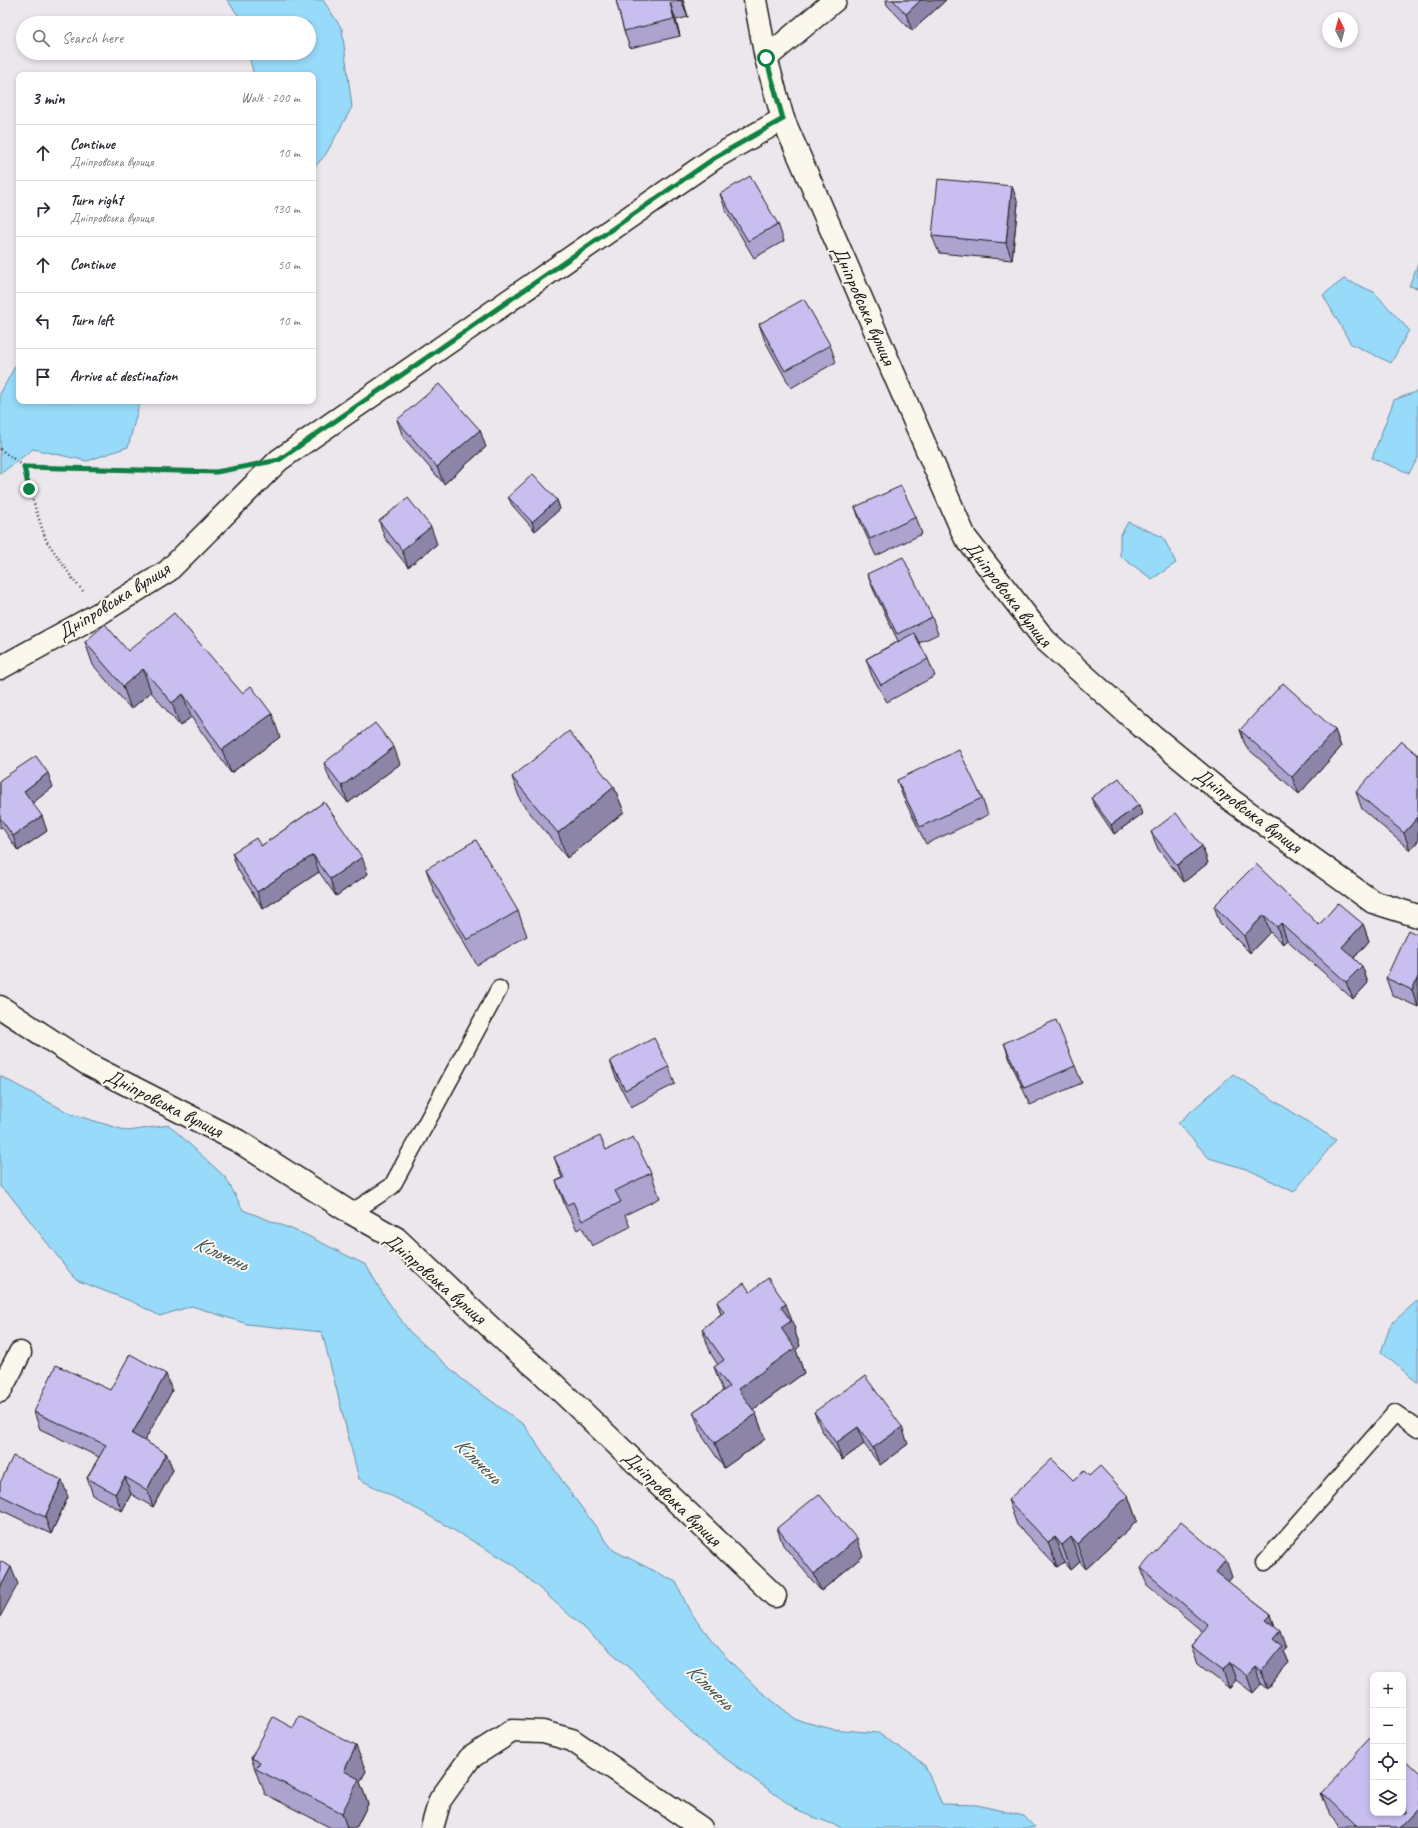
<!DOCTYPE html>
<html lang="en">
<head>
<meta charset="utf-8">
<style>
	:root { --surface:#fff; --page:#f2f2f3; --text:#2b2b33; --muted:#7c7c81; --line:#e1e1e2 }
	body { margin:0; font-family:Caveat,sans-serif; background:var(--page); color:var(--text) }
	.controls { position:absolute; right:12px; bottom:12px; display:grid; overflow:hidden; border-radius:8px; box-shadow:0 2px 6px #0003 }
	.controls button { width:36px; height:36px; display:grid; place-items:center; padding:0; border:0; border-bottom:1px solid var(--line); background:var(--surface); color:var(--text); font:20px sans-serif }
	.compass { position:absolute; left:1322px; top:12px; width:36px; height:36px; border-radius:50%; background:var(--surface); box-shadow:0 2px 6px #0003; rotate:354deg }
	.stop { position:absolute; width:12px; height:12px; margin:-9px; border:3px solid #0b8043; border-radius:50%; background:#fff }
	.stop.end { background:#0b8043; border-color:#fff; box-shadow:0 1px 4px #0008 }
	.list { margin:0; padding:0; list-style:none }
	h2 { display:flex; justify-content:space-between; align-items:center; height:52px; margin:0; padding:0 16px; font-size:17px }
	h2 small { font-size:13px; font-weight:400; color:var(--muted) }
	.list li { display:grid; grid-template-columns:26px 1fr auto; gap:12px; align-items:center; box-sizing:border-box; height:56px; padding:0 16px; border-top:1px solid var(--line) }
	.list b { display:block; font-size:15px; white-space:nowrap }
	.list p { margin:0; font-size:13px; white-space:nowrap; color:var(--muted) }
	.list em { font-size:13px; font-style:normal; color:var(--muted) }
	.icon { flex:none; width:22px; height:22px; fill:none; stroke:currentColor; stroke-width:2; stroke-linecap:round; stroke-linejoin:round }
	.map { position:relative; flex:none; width:1418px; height:1828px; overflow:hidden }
	.search { position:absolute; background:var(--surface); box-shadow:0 2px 6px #0003; left:16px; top:16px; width:300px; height:44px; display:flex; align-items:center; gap:10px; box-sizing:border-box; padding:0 14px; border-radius:22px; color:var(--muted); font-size:15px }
	.panel { position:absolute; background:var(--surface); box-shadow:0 2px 6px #0003; left:16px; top:72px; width:300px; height:332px; border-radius:8px }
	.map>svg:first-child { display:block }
</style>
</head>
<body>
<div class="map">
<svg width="1418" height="1828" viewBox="0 0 1418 1828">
	<rect width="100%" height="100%" fill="#ece6ed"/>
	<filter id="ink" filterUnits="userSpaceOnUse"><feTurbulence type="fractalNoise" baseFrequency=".025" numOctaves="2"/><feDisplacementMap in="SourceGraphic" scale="8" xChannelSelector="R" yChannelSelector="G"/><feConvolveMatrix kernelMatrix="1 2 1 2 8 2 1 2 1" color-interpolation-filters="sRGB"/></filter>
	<g filter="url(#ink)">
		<g fill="#97daf9" stroke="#668ea1">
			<path d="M 227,0 L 323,0 L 342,29 L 352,107 L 326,154 L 313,169 L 313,75 L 254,75 L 248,53 L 309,53 L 309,23 L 240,23 L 238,15 Z"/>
			<path d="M 1418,264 L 1418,288 L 1409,286 Z"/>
			<path d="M 1344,279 L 1374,292 L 1409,330 L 1391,363 L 1351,344 L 1323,295 Z"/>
			<path d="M 19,359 L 19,401 L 140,401 L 128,447 L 87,461 L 33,449 L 0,474 L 0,394 Z"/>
			<path d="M 1418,391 L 1418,458 L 1409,473 L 1372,458 L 1394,400 Z"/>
			<path d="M 1128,522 L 1163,537 L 1176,563 L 1152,579 L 1120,556 L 1120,536 Z"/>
			<path d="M 1233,1074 L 1336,1140 L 1294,1192 L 1249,1170 L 1209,1158 L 1178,1123 Z"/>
			<path d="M 0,1076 L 71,1114 L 128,1131 L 169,1125 L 226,1178 L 243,1210 L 304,1234 L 366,1265 L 384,1296 L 409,1331 L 463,1380 L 524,1425 L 570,1492 L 613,1550 L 676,1582 L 689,1610 L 720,1651 L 759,1690 L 797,1720 L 832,1729 L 878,1733 L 924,1764 L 942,1804 L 977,1805 L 1024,1816 L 1035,1828 L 843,1828 L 800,1812 L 698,1739 L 636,1674 L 512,1564 L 419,1510 L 359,1479 L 322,1332 L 247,1324 L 192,1306 L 160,1316 L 133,1302 L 76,1280 L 9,1194 L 0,1187 Z"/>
			<path d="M 1418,1300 L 1418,1383 L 1381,1352 L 1391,1324 Z"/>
		</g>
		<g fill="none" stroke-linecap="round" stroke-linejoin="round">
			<g stroke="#1c1c1c" stroke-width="19">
				<g id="service">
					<path d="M 351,1213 L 392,1186 L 499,989"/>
					<path d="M 1265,1562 L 1395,1413 L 1418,1429"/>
				</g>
			</g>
			<g stroke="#1c1c1c" stroke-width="25">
				<g id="minor">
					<path id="s1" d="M 755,0 L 766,58 L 783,119 L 965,537 L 1045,640 L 1141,726 L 1231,800 L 1373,902 L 1418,916"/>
					<path d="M 766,58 L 835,0"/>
					<path d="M 0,668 L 102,612 L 168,571 L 279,460 L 716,157 L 783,119"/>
					<path d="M 0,1007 L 89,1065 L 238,1141 L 351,1213 L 396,1238 L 506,1342 L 540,1371 L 775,1596"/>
					<path d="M 0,1391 L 20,1353"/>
					<path d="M 432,1828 L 440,1800 L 470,1758 L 512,1731 L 543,1732 L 572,1740 L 701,1828"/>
				</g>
			</g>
			<g stroke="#1c1c1c" stroke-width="2.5" stroke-dasharray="1 3" stroke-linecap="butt">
				<path d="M 0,449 L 25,467"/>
				<path d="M 83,591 L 75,582 L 46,540 L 29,489 L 25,467 L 216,472 L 228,470"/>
			</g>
			<use href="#service" stroke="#fbf7ec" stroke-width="16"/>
			<use href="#minor" stroke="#fbf7ec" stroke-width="22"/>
		</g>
		<g fill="#aca3ce" stroke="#1c1c1c">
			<path d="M 616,0 L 683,0 L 688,17 L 676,20 L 680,36 L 630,48 L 624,31 Z"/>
			<path d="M 886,0 L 946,0 L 912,31 L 887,5 Z"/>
			<path d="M 720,194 L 778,224 L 784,241 L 754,258 L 726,211 Z"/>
			<path d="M 1018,203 L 1012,260 L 939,253 L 932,236 Z"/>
			<path d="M 759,324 L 830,345 L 836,362 L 791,388 L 765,341 Z"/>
			<path d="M 397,420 L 486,447 L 444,484 L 403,437 Z"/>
			<path d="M 508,497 L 557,500 L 560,509 L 535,531 L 512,505 Z"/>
			<path d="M 855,507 L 916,517 L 922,534 L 876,556 L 861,524 Z"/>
			<path d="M 379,521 L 437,544 L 408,567 L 385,538 Z"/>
			<path d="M 867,574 L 932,617 L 938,634 L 919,643 L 928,659 L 935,676 L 887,702 L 872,676 L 866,659 L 898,641 L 874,591 Z"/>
			<path d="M 85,642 L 128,651 L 280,737 L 231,773 L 191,717 L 180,726 L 151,692 L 131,709 L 93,665 Z"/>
			<path d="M 1240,730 L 1335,730 L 1341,747 L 1299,794 L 1246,747 Z"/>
			<path d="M 1418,755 L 1418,841 L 1410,850 L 1362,809 L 1356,792 Z"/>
			<path d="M 324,763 L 400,764 L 348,803 L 330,780 Z"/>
			<path d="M 512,777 L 614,787 L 624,812 L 567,858 L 521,802 Z"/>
			<path d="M 0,780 L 53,787 L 32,803 L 47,831 L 18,851 L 2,827 L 0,828 Z"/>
			<path d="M 897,780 L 982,798 L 988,815 L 926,844 L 903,797 Z"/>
			<path d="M 1091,798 L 1142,814 L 1114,834 L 1095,806 Z"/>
			<path d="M 324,802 L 368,874 L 336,896 L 319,872 L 263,909 L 238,870 L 232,853 L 261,846 Z"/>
			<path d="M 1151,832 L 1202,846 L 1208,863 L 1184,882 L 1158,849 Z"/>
			<path d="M 426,869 L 518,911 L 527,936 L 477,965 L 435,894 Z"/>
			<path d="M 1214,906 L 1319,925 L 1363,924 L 1369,941 L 1354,958 L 1362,966 L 1368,983 L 1353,999 L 1287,940 L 1283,944 L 1270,932 L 1250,953 L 1220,923 Z"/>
			<path d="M 1418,935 L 1418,1007 L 1392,995 L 1386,978 Z"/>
			<path d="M 1004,1043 L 1075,1066 L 1082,1083 L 1030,1105 L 1010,1060 Z"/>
			<path d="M 610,1061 L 669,1067 L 675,1084 L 631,1107 L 616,1078 Z"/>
			<path d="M 606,1150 L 651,1173 L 660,1198 L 625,1215 L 630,1227 L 592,1246 L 582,1227 L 577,1230 L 565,1206 L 556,1181 L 562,1178 L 554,1157 Z"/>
			<path d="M 750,1292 L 795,1329 L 794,1329 L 800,1346 L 796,1350 L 804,1373 L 753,1410 L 756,1414 L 765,1439 L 724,1468 L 703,1437 L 693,1412 L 723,1391 L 714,1367 L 718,1365 L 711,1354 L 702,1329 L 721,1314 L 717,1302 Z"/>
			<path d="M 110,1390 L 172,1391 L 144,1441 L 166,1453 L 173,1470 L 153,1507 L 131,1494 L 122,1511 L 93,1495 L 87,1478 L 99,1457 L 40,1429 L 34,1412 Z"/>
			<path d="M 814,1412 L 908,1444 L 880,1465 L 864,1444 L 842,1460 L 821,1429 Z"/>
			<path d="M 1089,1476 L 1128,1496 L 1137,1521 L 1086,1569 L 1080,1562 L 1071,1570 L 1064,1562 L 1057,1567 L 1017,1525 L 1008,1500 L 1073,1480 Z"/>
			<path d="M 0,1483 L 68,1497 L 51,1534 L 1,1510 L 0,1507 Z"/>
			<path d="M 777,1528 L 863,1556 L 821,1591 L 783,1545 Z"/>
			<path d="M 1141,1568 L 1232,1577 L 1228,1582 L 1271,1615 L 1275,1627 L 1286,1648 L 1283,1651 L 1288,1663 L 1267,1689 L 1261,1684 L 1253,1693 L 1236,1680 L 1229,1688 L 1198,1664 L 1191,1647 L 1203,1632 L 1147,1585 Z"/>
			<path d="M 251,1758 L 366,1771 L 360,1782 L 368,1804 L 356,1828 L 331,1828 L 265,1794 L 261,1783 L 260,1783 Z"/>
			<path d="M 1320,1792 L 1418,1828 L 1340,1828 L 1329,1817 Z"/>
		</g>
		<g fill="#8c85a8" stroke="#1c1c1c">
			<path d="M 681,0 L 683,0 L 688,17 Z"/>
			<path d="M 921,0 L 946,0 L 912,31 L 906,14 Z"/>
			<path d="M 670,3 L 676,20 L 680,36 L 674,19 Z"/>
			<path d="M 1012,186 L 1018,203 L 1012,260 L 1006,243 Z"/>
			<path d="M 480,430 L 486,447 L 444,484 L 437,467 Z"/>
			<path d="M 557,500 L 560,509 L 535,531 L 532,522 Z"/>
			<path d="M 431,527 L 437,544 L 408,567 L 402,550 Z"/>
			<path d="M 143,669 L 151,692 L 131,709 L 123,686 Z"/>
			<path d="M 183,694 L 191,717 L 180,726 L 172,703 Z"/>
			<path d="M 272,714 L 280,737 L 231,773 L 222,750 Z"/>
			<path d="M 1335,730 L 1341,747 L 1299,794 L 1292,777 Z"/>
			<path d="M 394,747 L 400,764 L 348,803 L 342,786 Z"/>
			<path d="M 48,773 L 53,787 L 29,806 L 24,791 Z"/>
			<path d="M 614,787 L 624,812 L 567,858 L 558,833 Z"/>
			<path d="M 1139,805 L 1142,814 L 1114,834 L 1111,825 Z"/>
			<path d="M 42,816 L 47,831 L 18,851 L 13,836 Z"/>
			<path d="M 1418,817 L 1418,841 L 1410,850 L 1404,833 Z"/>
			<path d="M 1202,846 L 1208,863 L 1184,882 L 1177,865 Z"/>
			<path d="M 313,855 L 319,872 L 263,909 L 257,892 Z"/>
			<path d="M 362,857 L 368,874 L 336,896 L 330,879 Z"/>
			<path d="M 1264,915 L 1270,932 L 1250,953 L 1244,936 Z"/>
			<path d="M 1281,923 L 1287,940 L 1283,944 L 1277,927 Z"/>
			<path d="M 1363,924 L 1369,941 L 1348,964 L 1342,947 Z"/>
			<path d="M 1362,966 L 1368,983 L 1353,999 L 1346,982 Z"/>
			<path d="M 1418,977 L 1418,1007 L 1412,990 Z"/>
			<path d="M 786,1304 L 795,1329 L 794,1329 L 800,1346 L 796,1350 L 804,1373 L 747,1414 L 738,1389 L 781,1328 L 781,1307 Z"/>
			<path d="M 166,1374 L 172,1391 L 139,1451 L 132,1434 Z"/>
			<path d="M 756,1414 L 765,1439 L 724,1468 L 715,1443 Z"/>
			<path d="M 858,1427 L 864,1444 L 842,1460 L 836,1443 Z"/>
			<path d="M 902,1427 L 908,1444 L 880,1465 L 873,1448 Z"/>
			<path d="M 166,1453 L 173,1470 L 153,1507 L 147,1490 Z"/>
			<path d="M 125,1477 L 131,1494 L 122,1511 L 115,1494 Z"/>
			<path d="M 62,1480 L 68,1497 L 51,1534 L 45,1517 Z"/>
			<path d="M 1128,1496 L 1137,1521 L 1086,1569 L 1077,1544 Z"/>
			<path d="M 1055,1537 L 1064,1562 L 1057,1567 L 1048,1542 Z"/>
			<path d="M 1071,1537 L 1080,1562 L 1071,1570 L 1062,1545 Z"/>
			<path d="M 857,1539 L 863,1556 L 821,1591 L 814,1574 Z"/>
			<path d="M 1226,1560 L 1232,1577 L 1222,1589 L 1216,1572 Z"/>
			<path d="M 11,1567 L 18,1584 L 0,1617 L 0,1588 Z"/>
			<path d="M 1271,1615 L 1277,1632 L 1266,1620 Z"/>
			<path d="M 1280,1631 L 1286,1648 L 1283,1651 L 1288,1663 L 1267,1689 L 1261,1672 L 1273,1639 Z"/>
			<path d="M 1230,1663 L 1236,1680 L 1229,1688 L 1223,1671 Z"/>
			<path d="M 1255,1667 L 1261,1684 L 1253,1693 L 1247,1676 Z"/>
			<path d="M 356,1746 L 366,1771 L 360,1782 L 368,1804 L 356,1828 L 347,1828 L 342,1813 L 344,1771 Z"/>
			<path d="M 1418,1808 L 1418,1828 L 1399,1828 Z"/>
		</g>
		<g fill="#c8bef0" stroke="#1c1c1c">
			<path d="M 616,0 L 681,0 L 670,3 L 674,19 L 624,31 Z"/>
			<path d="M 893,0 L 921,0 L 906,14 Z"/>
			<path d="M 750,176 L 778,224 L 748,241 L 720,194 Z"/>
			<path d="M 938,179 L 1012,186 L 1006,243 L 932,236 Z"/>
			<path d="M 804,299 L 830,345 L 785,371 L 759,324 Z"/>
			<path d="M 439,384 L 480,430 L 437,467 L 397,420 Z"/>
			<path d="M 533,474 L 557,500 L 532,522 L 508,497 Z"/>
			<path d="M 901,486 L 916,517 L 870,539 L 855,507 Z"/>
			<path d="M 408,498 L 431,527 L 402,550 L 379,521 Z"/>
			<path d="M 903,557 L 932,617 L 897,634 L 867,574 Z"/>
			<path d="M 174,613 L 242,693 L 251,686 L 272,714 L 222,750 L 183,694 L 172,703 L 143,669 L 123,686 L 85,642 L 105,624 L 128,651 Z"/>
			<path d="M 914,633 L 928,659 L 881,685 L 866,659 Z"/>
			<path d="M 1283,683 L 1335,730 L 1292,777 L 1240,730 Z"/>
			<path d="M 375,723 L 394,747 L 342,786 L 324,763 Z"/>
			<path d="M 569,731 L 614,787 L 558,833 L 512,777 Z"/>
			<path d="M 1401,741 L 1418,755 L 1418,817 L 1404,833 L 1356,792 Z"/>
			<path d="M 959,750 L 982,798 L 920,827 L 897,780 Z"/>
			<path d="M 36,756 L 48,773 L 24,791 L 42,816 L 13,836 L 0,818 L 0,780 Z"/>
			<path d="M 1119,778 L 1139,805 L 1111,825 L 1091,798 Z"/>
			<path d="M 324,802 L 362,857 L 330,879 L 313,855 L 257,892 L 232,853 L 256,838 L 261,846 Z"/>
			<path d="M 1176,813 L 1202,846 L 1177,865 L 1151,832 Z"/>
			<path d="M 476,840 L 518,911 L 467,940 L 426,869 Z"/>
			<path d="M 1256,864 L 1319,925 L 1338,903 L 1363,924 L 1342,947 L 1362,966 L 1346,982 L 1281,923 L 1277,927 L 1264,915 L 1244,936 L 1214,906 Z"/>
			<path d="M 1408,930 L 1418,935 L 1418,977 L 1412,990 L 1386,978 Z"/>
			<path d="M 1056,1020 L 1075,1066 L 1024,1088 L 1004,1043 Z"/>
			<path d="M 654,1038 L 669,1067 L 625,1090 L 610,1061 Z"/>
			<path d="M 600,1136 L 606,1150 L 633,1137 L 651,1173 L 615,1191 L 621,1202 L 582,1221 L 573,1202 L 567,1205 L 556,1181 L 564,1178 L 554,1157 Z"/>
			<path d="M 768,1278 L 786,1304 L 781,1307 L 791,1321 L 781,1328 L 795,1348 L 738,1389 L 756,1414 L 715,1443 L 693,1412 L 729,1387 L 714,1367 L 724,1360 L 702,1329 L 724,1312 L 717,1302 L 744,1283 L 750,1292 Z"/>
			<path d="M 130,1354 L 166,1374 L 132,1434 L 166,1453 L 147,1490 L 125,1477 L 115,1494 L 87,1478 L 106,1445 L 34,1412 L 56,1365 L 110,1390 Z"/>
			<path d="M 865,1376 L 902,1427 L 873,1448 L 858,1427 L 836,1443 L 814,1412 Z"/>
			<path d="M 13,1456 L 62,1480 L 45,1517 L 0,1495 L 0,1483 Z"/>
			<path d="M 1052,1459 L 1073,1480 L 1084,1471 L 1089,1476 L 1100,1466 L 1128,1496 L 1077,1544 L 1071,1537 L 1062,1545 L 1055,1537 L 1048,1542 L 1008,1500 Z"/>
			<path d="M 819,1494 L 857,1539 L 814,1574 L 777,1528 Z"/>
			<path d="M 1181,1522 L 1226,1560 L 1216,1572 L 1271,1615 L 1266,1620 L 1280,1631 L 1273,1639 L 1282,1646 L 1261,1672 L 1255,1667 L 1247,1676 L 1230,1663 L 1223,1671 L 1191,1647 L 1208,1625 L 1141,1568 Z"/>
			<path d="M 0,1561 L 11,1567 L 0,1588 Z"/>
			<path d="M 299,1716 L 356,1746 L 344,1771 L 359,1779 L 342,1813 L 256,1769 L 260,1762 L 251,1758 L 273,1717 L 293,1728 Z"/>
			<path d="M 1373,1737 L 1373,1813 L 1403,1813 L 1403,1761 L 1418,1775 L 1418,1808 L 1399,1828 L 1357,1828 L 1320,1792 Z"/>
		</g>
	</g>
	<g fill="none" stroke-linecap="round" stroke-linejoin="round" filter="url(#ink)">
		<path stroke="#0b8043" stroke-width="5" d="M 29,489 L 24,467 L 216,472 L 279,460 L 716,157 L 783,119 L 766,58"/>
	</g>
	<g text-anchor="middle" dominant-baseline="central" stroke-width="4" stroke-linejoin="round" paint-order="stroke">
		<g font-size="20" fill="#1c1c1c" stroke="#fbf7ec">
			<text transform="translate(864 305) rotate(66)">Дніпровська вулиця</text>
			<text stroke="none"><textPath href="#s1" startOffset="649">Дніпровська вулиця</textPath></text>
			<text transform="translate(113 601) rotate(-32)">Дніпровська вулиця</text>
			<text transform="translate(1248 810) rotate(37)">Дніпровська вулиця</text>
			<text transform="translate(164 1103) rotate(27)">Дніпровська вулиця</text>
			<text transform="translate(435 1278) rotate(41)">Дніпровська вулиця</text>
			<text transform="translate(672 1498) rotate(44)">Дніпровська вулиця</text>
		</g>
		<g font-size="21" font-style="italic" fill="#41555e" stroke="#fbf7ec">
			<text transform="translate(221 1253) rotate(25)">Кільчень</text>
			<text transform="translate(478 1460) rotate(44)">Кільчень</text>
			<text transform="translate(710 1686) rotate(44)">Кільчень</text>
		</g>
	</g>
</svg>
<div class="controls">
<button>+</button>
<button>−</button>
<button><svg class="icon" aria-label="locate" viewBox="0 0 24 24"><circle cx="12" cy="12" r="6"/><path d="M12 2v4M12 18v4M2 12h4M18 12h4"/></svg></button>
<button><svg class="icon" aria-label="layers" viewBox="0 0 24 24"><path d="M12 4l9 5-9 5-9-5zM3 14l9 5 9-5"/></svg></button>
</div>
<svg class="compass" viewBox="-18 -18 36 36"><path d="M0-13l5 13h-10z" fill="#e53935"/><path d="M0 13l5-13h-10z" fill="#7c7c81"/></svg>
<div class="stop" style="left:766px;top:58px"></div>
<div class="stop end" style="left:29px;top:489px"></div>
<div class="search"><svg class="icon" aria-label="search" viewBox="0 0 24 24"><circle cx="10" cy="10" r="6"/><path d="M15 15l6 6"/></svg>Search here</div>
<section class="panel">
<h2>3 min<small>Walk · 200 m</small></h2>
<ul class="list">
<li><svg class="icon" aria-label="ahead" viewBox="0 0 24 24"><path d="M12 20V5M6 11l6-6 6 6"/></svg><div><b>Continue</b><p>Дніпровська вулиця</p></div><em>10 m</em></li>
<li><svg class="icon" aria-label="right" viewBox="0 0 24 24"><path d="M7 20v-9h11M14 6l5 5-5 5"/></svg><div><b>Turn right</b><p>Дніпровська вулиця</p></div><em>130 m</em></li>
<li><svg class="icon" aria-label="ahead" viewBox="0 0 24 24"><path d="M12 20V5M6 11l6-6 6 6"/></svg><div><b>Continue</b></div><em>50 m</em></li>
<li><svg class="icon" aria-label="left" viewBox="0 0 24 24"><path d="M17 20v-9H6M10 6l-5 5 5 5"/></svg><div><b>Turn left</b></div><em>10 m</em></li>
<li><svg class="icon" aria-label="arrive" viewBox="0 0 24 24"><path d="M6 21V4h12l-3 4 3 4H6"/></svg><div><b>Arrive at destination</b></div></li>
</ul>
</section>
</div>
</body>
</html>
